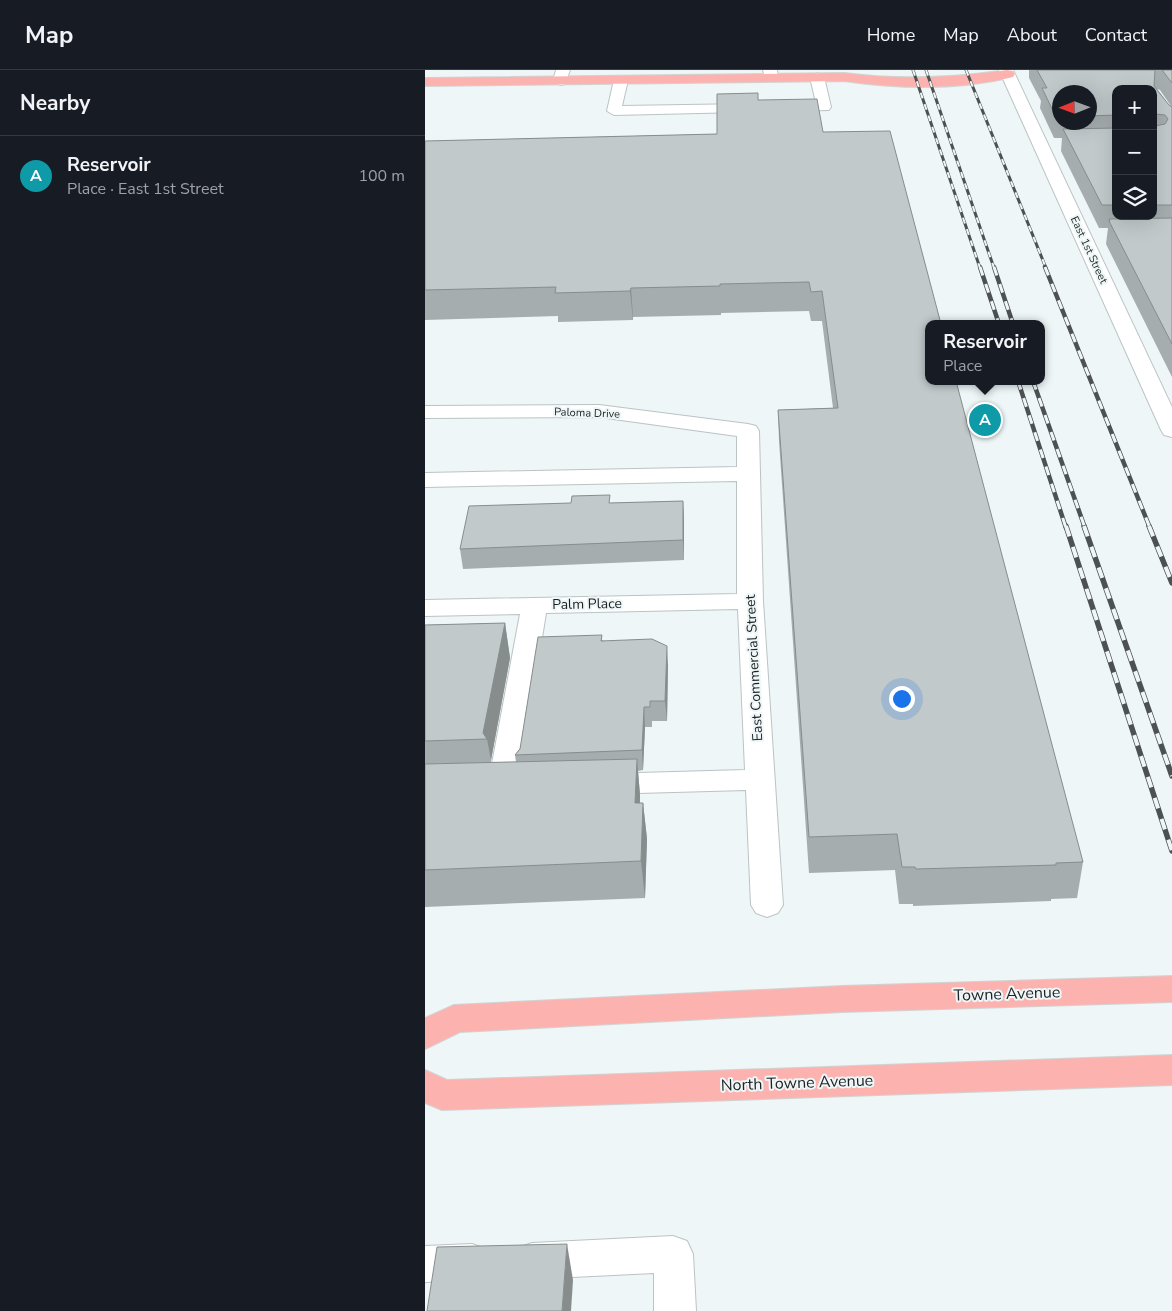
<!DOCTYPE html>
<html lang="en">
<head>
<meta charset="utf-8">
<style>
	:root { --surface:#171b24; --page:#20242c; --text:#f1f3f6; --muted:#9ea1a6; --line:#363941; --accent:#b45309 }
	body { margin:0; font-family:"Nunito Sans",sans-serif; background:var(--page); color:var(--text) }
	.controls { position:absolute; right:15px; top:15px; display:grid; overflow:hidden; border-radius:10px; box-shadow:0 5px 20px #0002 }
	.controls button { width:45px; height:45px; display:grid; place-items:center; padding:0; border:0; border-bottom:1px solid var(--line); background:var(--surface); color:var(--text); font:25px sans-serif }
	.compass { position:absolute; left:627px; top:15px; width:45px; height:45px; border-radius:50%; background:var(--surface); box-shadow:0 5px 20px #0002; rotate:269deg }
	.you { position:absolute; left:476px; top:628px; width:18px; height:18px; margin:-12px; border:4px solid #fff; border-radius:50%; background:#1a73e8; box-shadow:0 0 0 8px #1a73e833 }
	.badge { display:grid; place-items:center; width:32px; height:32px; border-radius:50%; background:var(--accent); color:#fff; font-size:16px; font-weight:700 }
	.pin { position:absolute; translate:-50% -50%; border:2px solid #fff; box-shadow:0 1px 5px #0006 }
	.popup { position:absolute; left:500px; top:250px; width:120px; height:65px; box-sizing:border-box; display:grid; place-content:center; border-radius:10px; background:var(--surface); filter:drop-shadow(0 1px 4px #0005); font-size:16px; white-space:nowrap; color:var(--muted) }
	.popup b { font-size:19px; color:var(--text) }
	.popup::after { content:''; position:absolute; left:50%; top:100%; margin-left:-10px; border:10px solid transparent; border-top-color:var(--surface) }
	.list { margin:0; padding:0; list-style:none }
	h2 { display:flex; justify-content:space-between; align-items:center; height:65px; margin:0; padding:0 20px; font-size:21px }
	h2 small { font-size:16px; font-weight:400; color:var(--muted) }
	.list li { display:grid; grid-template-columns:32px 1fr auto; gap:15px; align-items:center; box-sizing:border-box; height:80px; padding:0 20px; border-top:1px solid var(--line) }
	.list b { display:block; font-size:19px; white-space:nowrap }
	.list p { margin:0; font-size:16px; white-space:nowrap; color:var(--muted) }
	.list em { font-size:16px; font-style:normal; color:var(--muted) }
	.icon { flex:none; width:28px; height:28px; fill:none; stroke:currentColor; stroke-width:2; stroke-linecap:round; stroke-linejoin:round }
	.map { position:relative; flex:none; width:747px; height:1241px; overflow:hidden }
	header { display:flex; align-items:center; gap:30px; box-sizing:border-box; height:70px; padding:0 25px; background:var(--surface); border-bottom:1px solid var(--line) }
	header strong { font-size:24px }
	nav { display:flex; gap:28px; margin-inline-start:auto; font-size:18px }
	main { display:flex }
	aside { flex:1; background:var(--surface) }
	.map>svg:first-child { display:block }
</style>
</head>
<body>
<header>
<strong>Map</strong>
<nav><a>Home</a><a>Map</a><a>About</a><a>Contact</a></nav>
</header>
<main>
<aside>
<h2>Nearby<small></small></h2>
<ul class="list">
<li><span class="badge" style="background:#0f9aa8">A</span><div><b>Reservoir</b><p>Place · East 1st Street</p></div><em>100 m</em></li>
</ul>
</aside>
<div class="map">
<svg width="747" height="1241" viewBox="0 0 747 1241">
	<rect width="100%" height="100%" fill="#eef6f7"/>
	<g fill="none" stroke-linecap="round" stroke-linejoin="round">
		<g stroke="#bbc3c4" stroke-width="2">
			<g id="minor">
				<path d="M 131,0 L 145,0 L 140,14 L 135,15 L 128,11 Z"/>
				<path d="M 338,0 L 352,0 L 353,8 L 351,11 L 341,11 Z"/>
				<path d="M 574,0 L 588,0 L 747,337 L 747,367 L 739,365 L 736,360 Z"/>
				<path d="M 392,3 L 399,7 L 406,37 L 404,40 L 189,45 L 182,41 L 189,10 L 196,6 L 203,10 L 197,36 L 391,33 L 385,7 Z"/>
				<path d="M 174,335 L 323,354 L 331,356 L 334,361 L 338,531 L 358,835 L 353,843 L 342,847 L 331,843 L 326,835 L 321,720 L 177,724 L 167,721 L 162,714 L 167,707 L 177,704 L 320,700 L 313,539 L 121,543 L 96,699 L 91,706 L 81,709 L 71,706 L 66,699 L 95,544 L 0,546 L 0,530 L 312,524 L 312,411 L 0,417 L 0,403 L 312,397 L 312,366 L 174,347 L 0,348 L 0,336 Z"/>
				<path d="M 248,1166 L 262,1171 L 268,1184 L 271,1241 L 229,1241 L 229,1203 L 107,1209 L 93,1204 L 87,1191 L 93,1178 L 107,1173 Z"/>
				<path d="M 47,1174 L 61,1179 L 67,1192 L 61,1205 L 47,1210 L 0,1212 L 0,1176 Z"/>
			</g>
		</g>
		<g stroke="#d2d3d3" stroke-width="2">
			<g id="major">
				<path d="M 582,0 L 588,1 L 590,4 L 588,7 C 534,20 474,19 419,11 L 0,16 L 0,8 L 419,3 C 474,10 527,8 582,0 Z"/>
				<path d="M 747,906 L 747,932 L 417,942 L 35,962 L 0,979 L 0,948 L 29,935 L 417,916 Z"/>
				<path d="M 747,985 L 747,1015 L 17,1040 L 0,1033 L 0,1000 L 22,1010 Z"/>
			</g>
		</g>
		<use href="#minor" fill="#fff" fill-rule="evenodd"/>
		<use href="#major" fill="#fcb3b0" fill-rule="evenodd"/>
		<g stroke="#4d5152" stroke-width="3">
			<g id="rail-far2">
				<path d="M 488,0 L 555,198"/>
				<path d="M 501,0 L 569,198"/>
				<path d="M 541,0 L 621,198"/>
			</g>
		</g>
		<g stroke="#4d5152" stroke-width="4.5">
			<g id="rail-far1">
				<path d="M 555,197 L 574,254"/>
				<path d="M 569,197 L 588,254"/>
				<path d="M 620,197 L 725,458"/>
				<path d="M 593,311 L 641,458"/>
				<path d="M 608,311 L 660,458"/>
			</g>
		</g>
		<g stroke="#4d5152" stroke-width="5.5">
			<g id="rail">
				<path d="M 641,456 L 747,781"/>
				<path d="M 659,456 L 747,706"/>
				<path d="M 724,456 L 747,513"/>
			</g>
		</g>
		<use href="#rail-far2" stroke="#eef6f7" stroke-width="2" stroke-dasharray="6" stroke-linecap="butt"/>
		<use href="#rail-far1" stroke="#eef6f7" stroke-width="3" stroke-dasharray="9" stroke-linecap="butt"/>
		<use href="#rail" stroke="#eef6f7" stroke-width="4" stroke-dasharray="11" stroke-linecap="butt"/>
	</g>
	<g fill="#a6adae" fill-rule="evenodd">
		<path d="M 604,0 L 747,0 L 747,307 L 681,174 L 683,158 L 674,158 L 636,81 L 637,68 L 629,68 L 615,38 L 616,31 L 604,8 ZM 691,19 L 728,19 L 728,146 L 691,146 ZM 732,19 L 735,20 L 746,36 L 744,35 ZM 634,22 L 664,22 L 664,52 L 634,52 Z"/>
		<path d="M 333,30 L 398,62 L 658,792 L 652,828 L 626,829 L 626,831 L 488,836 L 488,834 L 474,834 L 470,800 L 384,803 L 354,371 L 353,340 L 408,338 L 397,251 L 386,251 L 384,241 L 296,243 L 296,245 L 208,247 L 208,250 L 133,252 L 133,246 L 0,250 L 0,71 L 292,64 Z"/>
		<path d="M 258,431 L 259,450 L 259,490 L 38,499 L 35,479 L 186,433 Z"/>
		<path d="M 80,553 L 85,588 L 66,690 L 66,692 L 91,692 L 90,685 L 177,565 L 177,570 L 243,595 L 242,651 L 227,651 L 227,657 L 220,657 L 218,700 L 213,701 L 215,725 L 215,733 L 218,733 L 222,769 L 220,828 L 0,837 L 0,555 Z"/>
	</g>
	<g fill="#878d8d">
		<path d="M 206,218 L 208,247 L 208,250 L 205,221 Z"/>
		<path d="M 258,431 L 259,450 L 259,490 L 258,470 Z"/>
		<path d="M 80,553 L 85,588 L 66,690 L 62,669 L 58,663 Z"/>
		<path d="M 242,576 L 243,595 L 242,651 L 240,631 Z"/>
		<path d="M 219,637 L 220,657 L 218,700 L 217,680 Z"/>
		<path d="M 212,689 L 215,725 L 214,770 L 210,733 Z"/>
		<path d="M 218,733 L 222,769 L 220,828 L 216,791 Z"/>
		<path d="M 142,1174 L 148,1210 L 146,1241 L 137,1241 Z"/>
	</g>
	<g fill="#c1c9ca" stroke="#878d8d" fill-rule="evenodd">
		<path d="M 612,0 L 730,0 L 729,16 L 744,35 L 747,37 L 747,135 L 728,135 L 728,19 L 691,19 L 691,45 L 664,46 L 664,22 L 634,22 L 634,47 L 631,47 L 617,18 L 622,18 ZM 730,44 L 740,45 L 743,49 L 740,54 L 730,56 Z"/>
		<path d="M 737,0 L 747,0 L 747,13 Z"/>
		<path d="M 333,23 L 333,30 L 392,29 L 398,62 L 465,61 L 516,254 L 504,254 L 504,311 L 531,311 L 658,792 L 631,793 L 631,795 L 491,799 L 490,797 L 477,797 L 472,764 L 384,767 L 353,340 L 413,338 L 397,221 L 386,222 L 384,212 L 295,214 L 295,216 L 206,218 L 205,221 L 130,223 L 131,217 L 0,220 L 0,71 L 292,64 L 292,24 Z"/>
		<path d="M 691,58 L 691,135 L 677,135 L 638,59 Z"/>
		<path d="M 747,148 L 747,274 L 684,151 L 685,151 L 684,149 Z"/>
		<path d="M 185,425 L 184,433 L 258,431 L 258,470 L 35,479 L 44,436 L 146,433 L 147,426 Z"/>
		<path d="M 80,553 L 58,663 L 62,669 L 0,671 L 0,555 Z"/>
		<path d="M 177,565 L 176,571 L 227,569 L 242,576 L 240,631 L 225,631 L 225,637 L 219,637 L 217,680 L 90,685 L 95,679 L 113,567 Z"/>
		<path d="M 212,689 L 210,733 L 218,733 L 216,791 L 0,800 L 0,694 Z"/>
		<path d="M 142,1174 L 137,1241 L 2,1241 L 12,1177 Z"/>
	</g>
	<g text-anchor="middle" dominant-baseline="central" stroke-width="4" stroke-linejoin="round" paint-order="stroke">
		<g font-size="11" fill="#1e2122" stroke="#eef6f7">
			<text transform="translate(664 180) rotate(65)">East 1st Street</text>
			<text transform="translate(162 343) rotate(2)">Paloma Drive</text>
		</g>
		<g font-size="14" fill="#1e2122" stroke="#eef6f7">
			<text transform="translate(162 534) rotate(-1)">Palm Place</text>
			<text transform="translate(329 598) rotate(-93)">East Commercial Street</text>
		</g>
		<g font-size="16" fill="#1e2122" stroke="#eef6f7">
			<text transform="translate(582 924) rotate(-2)">Towne Avenue</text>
			<text transform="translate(372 1013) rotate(-2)">North Towne Avenue</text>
		</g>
	</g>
</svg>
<div class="controls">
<button>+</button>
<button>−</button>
<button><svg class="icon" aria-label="layers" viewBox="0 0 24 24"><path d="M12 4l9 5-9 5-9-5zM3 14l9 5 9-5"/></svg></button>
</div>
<svg class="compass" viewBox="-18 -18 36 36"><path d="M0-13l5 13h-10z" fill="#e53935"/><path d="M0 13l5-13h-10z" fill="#9ea1a6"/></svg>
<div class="you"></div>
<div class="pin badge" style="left:560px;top:350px;background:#0f9aa8">A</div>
<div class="popup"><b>Reservoir</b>Place</div>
</div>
</main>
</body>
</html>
